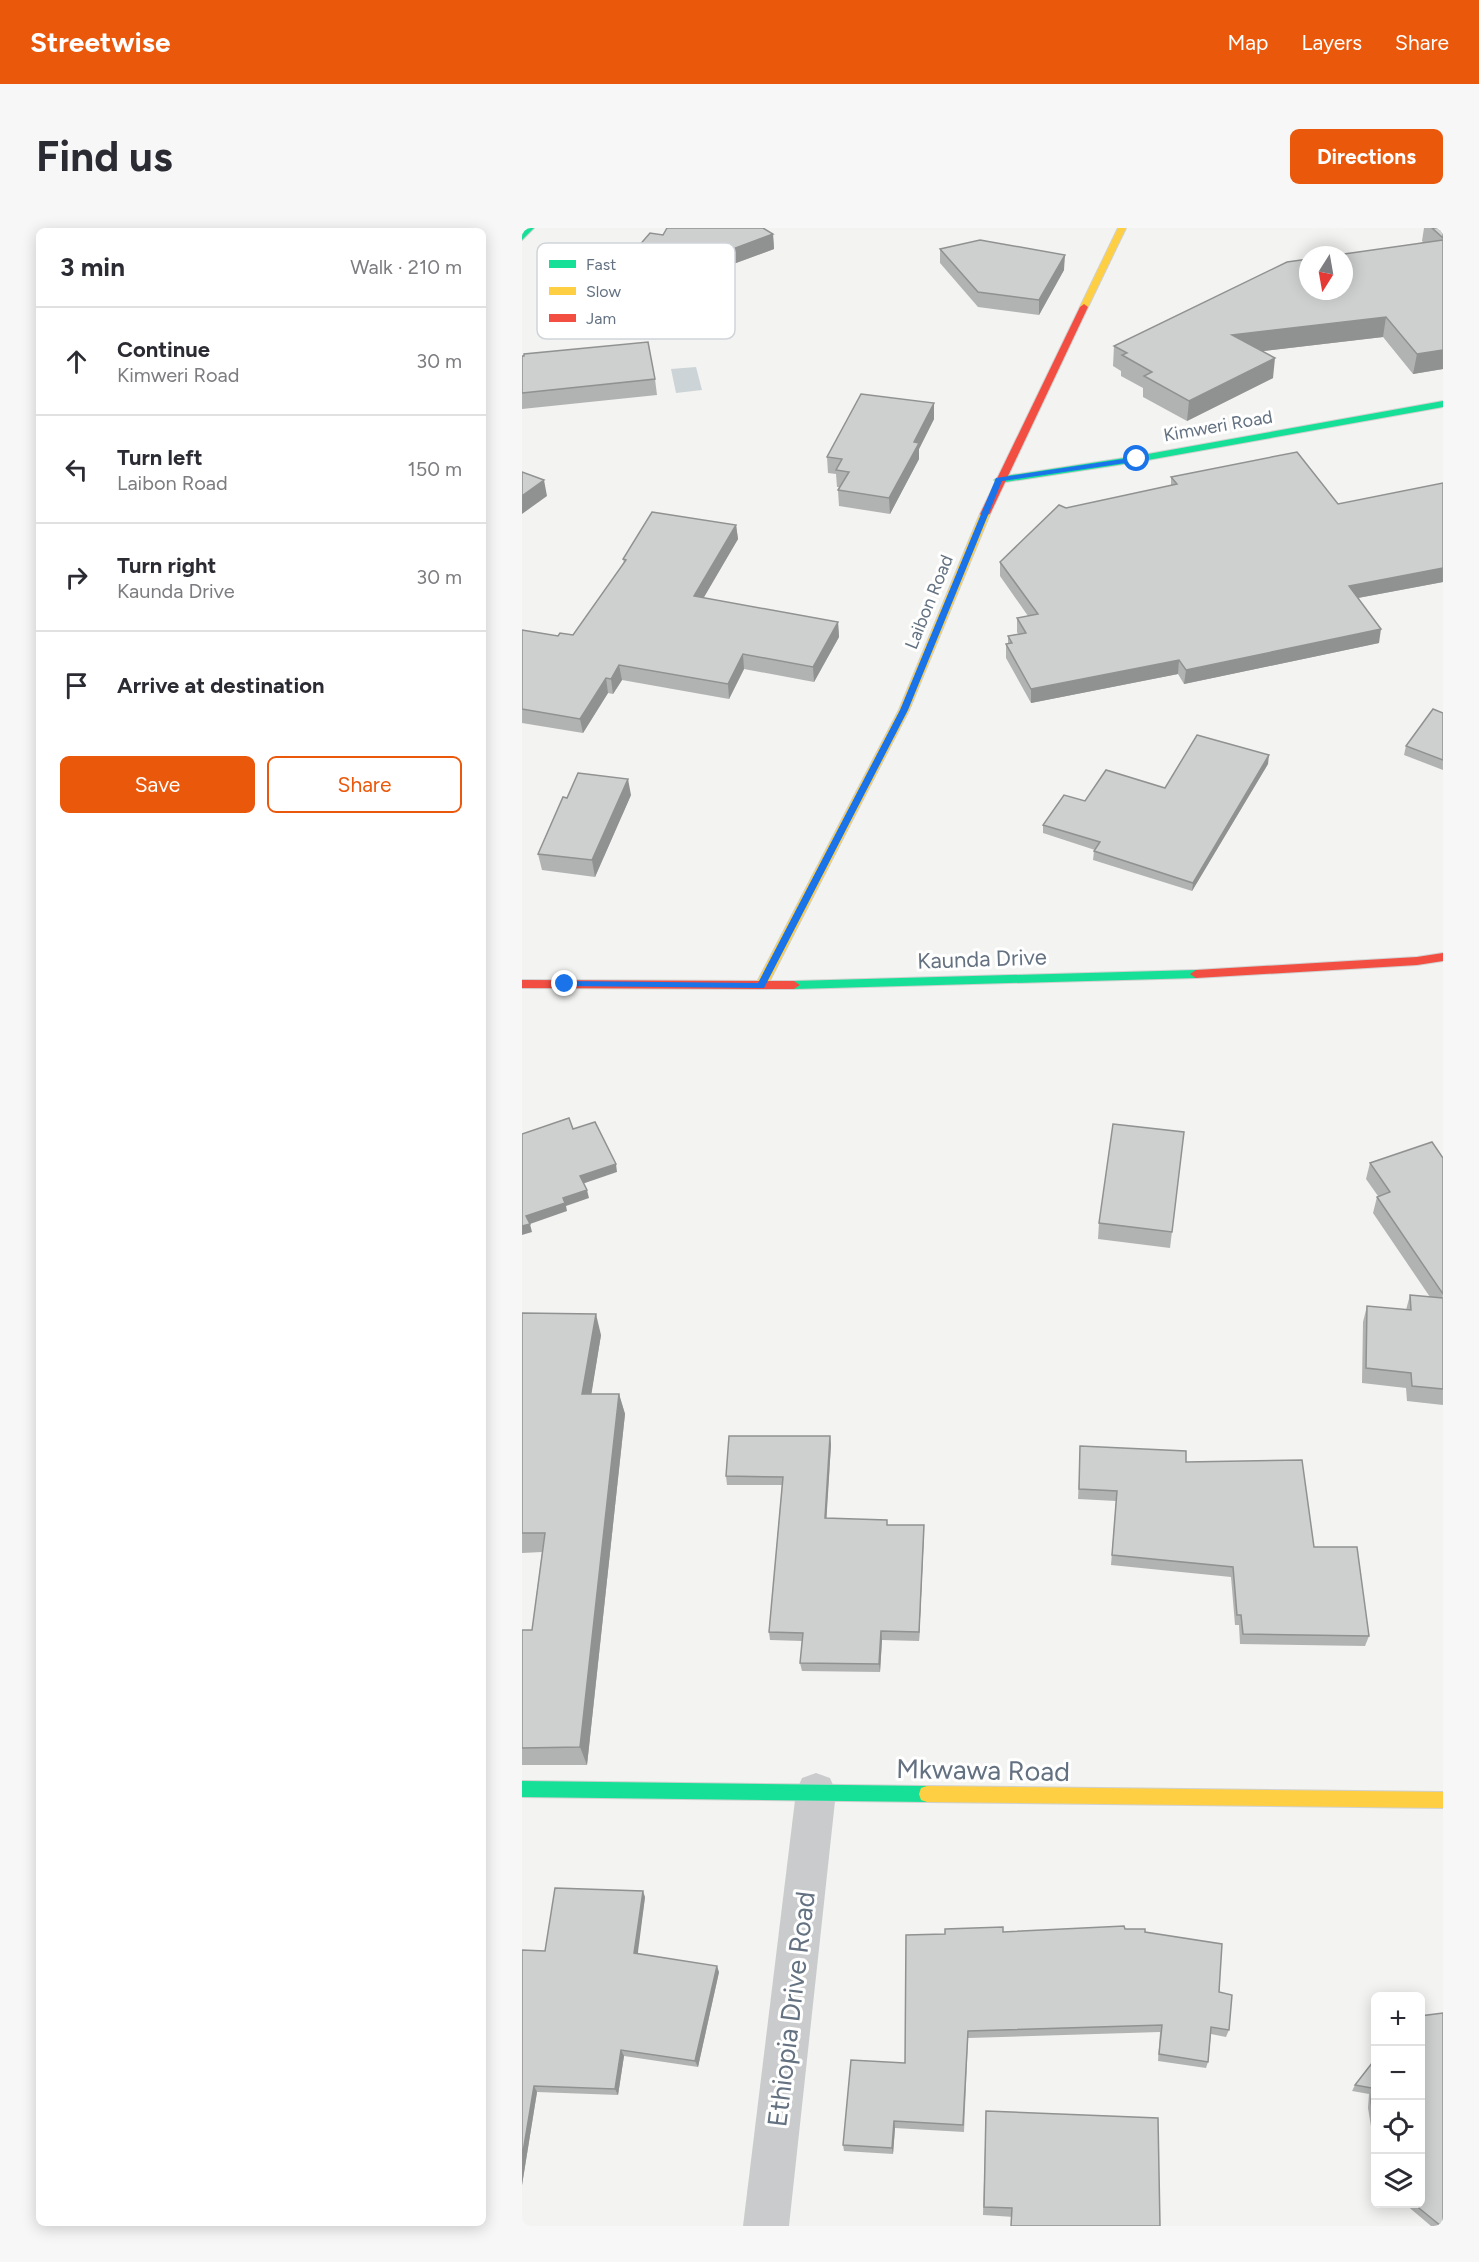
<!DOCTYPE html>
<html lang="en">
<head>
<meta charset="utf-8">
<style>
	:root { --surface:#fff; --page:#f7f7f7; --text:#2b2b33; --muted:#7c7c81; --line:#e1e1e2; --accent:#ea580c }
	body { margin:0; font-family:Figtree,sans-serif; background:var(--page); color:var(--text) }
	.controls { position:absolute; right:18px; bottom:18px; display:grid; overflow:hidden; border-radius:9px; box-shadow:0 3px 15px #0003 }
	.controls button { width:54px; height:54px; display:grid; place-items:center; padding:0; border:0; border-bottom:2px solid var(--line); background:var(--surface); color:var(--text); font:30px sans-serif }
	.compass { position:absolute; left:777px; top:18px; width:54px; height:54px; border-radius:50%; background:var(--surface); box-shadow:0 3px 15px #0003; rotate:191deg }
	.stop { position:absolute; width:18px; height:18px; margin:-14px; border:4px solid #1a73e8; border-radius:50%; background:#fff }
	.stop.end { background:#1a73e8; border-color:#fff; box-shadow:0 2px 6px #0008 }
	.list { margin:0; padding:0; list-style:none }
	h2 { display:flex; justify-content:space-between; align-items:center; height:78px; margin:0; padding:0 24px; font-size:26px }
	h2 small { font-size:20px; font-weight:400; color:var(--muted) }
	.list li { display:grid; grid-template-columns:39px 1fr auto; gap:18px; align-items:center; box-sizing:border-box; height:108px; padding:0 24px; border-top:2px solid var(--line) }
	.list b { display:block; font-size:22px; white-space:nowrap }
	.list p { margin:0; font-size:20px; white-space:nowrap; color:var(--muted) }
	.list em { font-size:20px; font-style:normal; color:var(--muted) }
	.actions { display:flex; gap:12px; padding:18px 24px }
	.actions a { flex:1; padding:14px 0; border:2px solid var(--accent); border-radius:9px; text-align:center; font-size:21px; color:var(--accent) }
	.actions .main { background:var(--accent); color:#fff }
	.icon { flex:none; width:33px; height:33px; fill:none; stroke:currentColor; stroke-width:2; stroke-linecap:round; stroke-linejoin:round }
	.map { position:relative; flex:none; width:921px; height:1998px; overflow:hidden; border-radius:9px }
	header { display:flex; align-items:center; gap:36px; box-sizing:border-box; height:84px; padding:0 30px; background:var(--accent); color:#fff }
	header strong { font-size:28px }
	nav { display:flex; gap:33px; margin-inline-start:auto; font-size:21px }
	.intro { display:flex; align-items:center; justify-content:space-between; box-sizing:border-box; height:144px; padding:0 36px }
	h1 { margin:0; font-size:42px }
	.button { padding:15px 27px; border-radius:9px; background:var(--accent); color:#fff; font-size:21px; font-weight:700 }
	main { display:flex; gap:36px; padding:0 36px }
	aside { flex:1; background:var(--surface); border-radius:9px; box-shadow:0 3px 15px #0003 }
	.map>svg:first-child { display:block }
</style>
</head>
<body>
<header>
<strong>Streetwise</strong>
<nav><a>Map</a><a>Layers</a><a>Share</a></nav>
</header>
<div class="intro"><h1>Find us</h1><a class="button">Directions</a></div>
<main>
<aside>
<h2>3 min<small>Walk · 210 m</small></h2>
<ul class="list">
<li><svg class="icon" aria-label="ahead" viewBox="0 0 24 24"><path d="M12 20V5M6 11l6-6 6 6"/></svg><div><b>Continue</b><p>Kimweri Road</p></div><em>30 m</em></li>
<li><svg class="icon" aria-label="left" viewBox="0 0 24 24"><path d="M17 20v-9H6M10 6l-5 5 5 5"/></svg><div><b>Turn left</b><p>Laibon Road</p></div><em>150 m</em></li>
<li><svg class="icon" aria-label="right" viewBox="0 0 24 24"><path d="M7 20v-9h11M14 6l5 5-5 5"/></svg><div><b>Turn right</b><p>Kaunda Drive</p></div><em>30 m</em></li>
<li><svg class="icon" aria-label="arrive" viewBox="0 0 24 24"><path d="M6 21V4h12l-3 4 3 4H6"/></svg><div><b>Arrive at destination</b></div></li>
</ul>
<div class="actions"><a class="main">Save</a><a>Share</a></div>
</aside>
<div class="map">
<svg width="921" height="1998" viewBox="0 0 921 1998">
	<rect width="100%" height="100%" fill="#f3f3f1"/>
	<path fill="#ccd4d7" d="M 174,139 L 180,162 L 154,165 L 149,141 Z"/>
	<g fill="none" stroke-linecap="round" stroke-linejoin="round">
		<g stroke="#d0d1d0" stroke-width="2">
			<g id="fast">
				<path d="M 3,0 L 12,0 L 0,12 L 0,4 Z"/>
				<path d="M 921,173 L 921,179 L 615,234 L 477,255 L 472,252 L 477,249 L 615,228 Z"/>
				<path d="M 674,742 L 680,746 L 674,750 L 272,761 L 266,757 L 272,753 Z"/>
				<path d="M 0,1553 L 405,1558 L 411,1560 L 413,1566 L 411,1572 L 405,1574 L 0,1569 Z"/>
			</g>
		</g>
		<g stroke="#d0d1d0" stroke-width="2">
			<g id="slow">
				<path d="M 596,0 L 604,0 L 566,79 L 559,81 L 558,79 Z"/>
				<path d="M 463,283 L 468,286 L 387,482 L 245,758 L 243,761 L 235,761 L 233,758 L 377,482 L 458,286 Z"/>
				<path d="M 405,1558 L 921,1564 L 921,1580 L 405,1574 L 399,1572 L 397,1566 L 399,1560 Z"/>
			</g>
		</g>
		<g stroke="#d0d1d0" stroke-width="2">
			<g id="jam">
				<path d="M 562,76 L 566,79 L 468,286 L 460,288 L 458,286 L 558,79 Z"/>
				<path d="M 921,725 L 921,733 L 895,737 L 674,750 L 668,746 L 674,742 L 895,729 Z"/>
				<path d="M 0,752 L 272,753 L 278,757 L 272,761 L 0,760 Z"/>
			</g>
		</g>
		<path fill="#cacbcc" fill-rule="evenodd" d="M 294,1545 L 308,1550 L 314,1564 L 267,1998 L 221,1998 L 274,1564 L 280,1550 Z"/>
		<use href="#fast" fill="#16e098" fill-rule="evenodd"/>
		<use href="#slow" fill="#ffcf43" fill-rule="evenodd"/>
		<use href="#jam" fill="#f24e42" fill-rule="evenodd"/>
	</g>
	<g fill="#b1b2b2">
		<path d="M 902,0 L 921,0 L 921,141 L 891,146 L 861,109 L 741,123 L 751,150 L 665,193 L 621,169 L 621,160 L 599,148 L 599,143 L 591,138 L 592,118 L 901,14 L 900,13 Z"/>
		<path d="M 251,6 L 252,21 L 119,70 L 117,59 L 98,56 L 96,42 L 141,7 Z"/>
		<path d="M 418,21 L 542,42 L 517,87 L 456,79 L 418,35 Z"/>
		<path d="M 0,128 L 133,151 L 135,167 L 0,181 Z"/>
		<path d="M 412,175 L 412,191 L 397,221 L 397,231 L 368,286 L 317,278 L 316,262 L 318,259 L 315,259 L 314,246 L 306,245 L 305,229 Z"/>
		<path d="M 649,249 L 816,276 L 921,255 L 921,354 L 836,370 L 857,415 L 662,456 L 656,446 L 509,475 L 484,430 L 484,416 L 486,416 L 486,408 L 496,406 L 495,404 L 495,390 L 506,388 L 478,348 L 478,334 L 544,280 L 649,258 Z"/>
		<path d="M 214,297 L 216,311 L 181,370 L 316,394 L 317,409 L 292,454 L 222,441 L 207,471 L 100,452 L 91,466 L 86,465 L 61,505 L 0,495 L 0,402 L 36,408 L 51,407 L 102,335 L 101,331 Z"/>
		<path d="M 921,485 L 921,542 L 882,527 L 884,518 Z"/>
		<path d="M 746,536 L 670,663 L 571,632 L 572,623 L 573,622 L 521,605 L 521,597 L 563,573 L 643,560 Z"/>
		<path d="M 109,567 L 73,649 L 20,642 L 16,626 Z"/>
		<path d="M 662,904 L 648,1020 L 576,1011 L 577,995 Z"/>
		<path d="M 921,930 L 921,1177 L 885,1173 L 884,1160 L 840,1155 L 841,1094 L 845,1078 L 884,1082 L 888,1067 L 908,1069 L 851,985 L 855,969 L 856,968 L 844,951 L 848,935 Z"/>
		<path d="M 0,1085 L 79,1107 L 69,1166 L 97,1166 L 103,1186 L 65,1537 L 0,1537 L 0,1402 L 10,1402 L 20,1324 L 0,1325 Z"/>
		<path d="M 308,1208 L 309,1217 L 304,1290 L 366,1297 L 402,1297 L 397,1413 L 360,1412 L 358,1444 L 280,1443 L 278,1435 L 280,1413 L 248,1412 L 247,1404 L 260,1257 L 205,1257 L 204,1248 Z"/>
		<path d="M 558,1229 L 664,1234 L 792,1319 L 847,1408 L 843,1418 L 718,1416 L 717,1397 L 713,1397 L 709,1349 L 589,1337 L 594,1273 L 556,1271 Z"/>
		<path d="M 123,1669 L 115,1726 L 197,1744 L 176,1839 L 102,1828 L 96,1867 L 15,1864 L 0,1957 L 0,1722 L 23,1723 Z"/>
		<path d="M 603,1701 L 623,1704 L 697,1764 L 707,1802 L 704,1809 L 689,1806 L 686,1834 L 684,1840 L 636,1833 L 638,1804 L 446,1810 L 442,1904 L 373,1900 L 371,1926 L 322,1923 L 321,1917 L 481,1704 Z"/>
		<path d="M 854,1830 L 854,1929 L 846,1880 L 847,1866 L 830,1863 L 833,1857 Z"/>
		<path d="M 464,1883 L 638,1998 L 461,1987 Z"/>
		<path d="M 883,1976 L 898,1976 L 921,1998 L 909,1998 Z"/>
	</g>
	<g fill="#909191">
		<path d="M 251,6 L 252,21 L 119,70 L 117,56 Z"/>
		<path d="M 543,27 L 542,42 L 517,87 L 517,72 Z"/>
		<path d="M 864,89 L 861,109 L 708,127 L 710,107 Z"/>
		<path d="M 921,122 L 921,141 L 891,146 L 895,126 Z"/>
		<path d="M 753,130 L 751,150 L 665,193 L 667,173 Z"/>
		<path d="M 412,175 L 412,191 L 397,221 L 397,231 L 368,286 L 367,270 L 392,214 Z"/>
		<path d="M 22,252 L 25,268 L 0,286 L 0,268 Z"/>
		<path d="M 214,297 L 216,311 L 174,383 L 172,368 Z"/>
		<path d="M 921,340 L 921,354 L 825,372 L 827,358 Z"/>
		<path d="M 316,394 L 317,409 L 292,454 L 291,439 Z"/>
		<path d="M 859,401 L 857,415 L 662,456 L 664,442 Z"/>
		<path d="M 221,426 L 222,441 L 207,471 L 206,456 Z"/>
		<path d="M 657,432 L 656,446 L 509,475 L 509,461 Z"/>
		<path d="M 97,437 L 100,452 L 91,466 L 89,451 Z"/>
		<path d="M 84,450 L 86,465 L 61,505 L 58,491 Z"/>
		<path d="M 747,527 L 746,536 L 670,663 L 671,655 Z"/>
		<path d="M 106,551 L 109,567 L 73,649 L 70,632 Z"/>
		<path d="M 94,936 L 95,944 L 60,956 L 58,948 Z"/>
		<path d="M 65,962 L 67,970 L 44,978 L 45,983 L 8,996 L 10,1004 L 0,1007 L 0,998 L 4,988 L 41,970 Z"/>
		<path d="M 74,1086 L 79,1107 L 66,1187 L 60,1166 Z"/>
		<path d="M 97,1166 L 103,1186 L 65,1537 L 58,1519 Z"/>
		<path d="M 308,1208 L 309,1217 L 304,1299 L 303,1290 Z"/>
		<path d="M 402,1297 L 402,1306 L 397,1413 L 397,1404 Z"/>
		<path d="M 359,1403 L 360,1412 L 358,1444 L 357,1436 Z"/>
		<path d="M 121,1663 L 123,1669 L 115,1732 L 112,1725 Z"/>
		<path d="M 195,1738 L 197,1744 L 176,1839 L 173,1833 Z"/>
		<path d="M 99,1822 L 102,1828 L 96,1867 L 93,1861 Z"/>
		<path d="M 12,1858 L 15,1864 L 0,1957 L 0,1930 Z"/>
		<path d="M 372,1893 L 373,1900 L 371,1926 L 370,1920 Z"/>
	</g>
	<g fill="#cecfcf" stroke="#909191" stroke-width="1.5">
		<path d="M 145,0 L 241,0 L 251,6 L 117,56 L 122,45 L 96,42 L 128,5 L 141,7 Z"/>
		<path d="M 910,0 L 921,0 L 921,10 Z"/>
		<path d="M 458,12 L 543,27 L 517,72 L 456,64 L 418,21 Z"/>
		<path d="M 921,12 L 921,122 L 895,126 L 864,89 L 710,107 L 753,130 L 667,173 L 622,148 L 630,144 L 600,127 L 605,125 L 592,118 L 765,34 L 786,31 L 786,63 L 822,63 L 822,27 L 815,27 Z"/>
		<path d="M 126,114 L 133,151 L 0,165 L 0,128 L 2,128 L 2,126 Z"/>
		<path d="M 339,166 L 412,175 L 392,214 L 397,215 L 367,270 L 316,262 L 327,244 L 314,242 L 320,231 L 305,229 Z"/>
		<path d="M 775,224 L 816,276 L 921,255 L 921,340 L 827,358 L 859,401 L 664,442 L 657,432 L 509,461 L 484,416 L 490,415 L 486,408 L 504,405 L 495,390 L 516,386 L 478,334 L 537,277 L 544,280 L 655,256 L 649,249 Z"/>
		<path d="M 0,244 L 22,252 L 0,268 Z"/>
		<path d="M 130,284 L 214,297 L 172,368 L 316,394 L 291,439 L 221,426 L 206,456 L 97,437 L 89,451 L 84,450 L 58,491 L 0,481 L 0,402 L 36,408 L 38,405 L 51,407 L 104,332 L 101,331 Z"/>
		<path d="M 911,481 L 921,485 L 921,532 L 884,518 Z"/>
		<path d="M 675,507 L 747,527 L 671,655 L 572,623 L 578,614 L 521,597 L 542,567 L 563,573 L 584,542 L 643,560 Z"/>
		<path d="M 56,545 L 106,551 L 70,632 L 16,626 L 41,569 L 45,570 Z"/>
		<path d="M 47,890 L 51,901 L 73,894 L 94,936 L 58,948 L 65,962 L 41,970 L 43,975 L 4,988 L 8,996 L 0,998 L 0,906 Z"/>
		<path d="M 591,896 L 662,904 L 650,1004 L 577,995 Z"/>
		<path d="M 910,914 L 921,930 L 921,1066 L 855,969 L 868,964 L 848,935 Z"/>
		<path d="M 888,1067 L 921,1070 L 921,1161 L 890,1158 L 889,1145 L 844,1140 L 845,1078 L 889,1082 Z"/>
		<path d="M 0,1085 L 74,1086 L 60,1166 L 97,1166 L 58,1519 L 0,1520 L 0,1402 L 10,1402 L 23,1305 L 0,1305 Z"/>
		<path d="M 207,1208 L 308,1208 L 303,1290 L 365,1292 L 365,1297 L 402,1297 L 397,1404 L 359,1403 L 357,1436 L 278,1435 L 281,1405 L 247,1404 L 261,1249 L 204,1248 Z"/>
		<path d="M 558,1218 L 664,1223 L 664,1234 L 780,1232 L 792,1319 L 835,1319 L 847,1408 L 721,1406 L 719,1387 L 715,1387 L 711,1339 L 590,1327 L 595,1263 L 557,1261 Z"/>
		<path d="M 33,1660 L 121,1663 L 112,1725 L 195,1738 L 173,1833 L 99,1822 L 93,1861 L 12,1858 L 0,1930 L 0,1722 L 23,1723 Z"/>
		<path d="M 602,1698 L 603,1701 L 623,1701 L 623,1704 L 700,1716 L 697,1764 L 710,1767 L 707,1802 L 689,1799 L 686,1834 L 637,1826 L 640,1797 L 446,1803 L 441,1897 L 372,1893 L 370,1920 L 321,1917 L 329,1832 L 383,1835 L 384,1707 L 423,1706 L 423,1701 L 481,1699 L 481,1704 Z"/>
		<path d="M 921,1785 L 921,1998 L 919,1998 L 892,1976 L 898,1976 L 898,1788 Z"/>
		<path d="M 854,1830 L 854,1903 L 849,1874 L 850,1860 L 833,1857 Z"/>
		<path d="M 464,1883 L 636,1890 L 638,1998 L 489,1998 L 490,1980 L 462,1979 Z"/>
	</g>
	<path fill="#1a73e8" d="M 615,229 L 617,233 L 480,253 L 386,482 L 242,760 L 40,758 L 40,754 L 43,753 L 236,755 L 378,482 L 474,250 Z"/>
	<g text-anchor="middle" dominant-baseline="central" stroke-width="6" stroke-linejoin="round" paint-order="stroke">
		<g font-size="18" fill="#637181" stroke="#fff">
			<text transform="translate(696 198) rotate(-10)">Kimweri Road</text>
			<text transform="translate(407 374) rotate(-68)">Laibon Road</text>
		</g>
		<g font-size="22" fill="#637181" stroke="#fff">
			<text transform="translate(460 731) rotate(-2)">Kaunda Drive</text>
		</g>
		<g font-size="27" fill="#637181" stroke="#fff">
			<text transform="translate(461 1542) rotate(1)">Mkwawa Road</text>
			<text transform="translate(269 1781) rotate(-83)">Ethiopia Drive Road</text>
		</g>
	</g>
	<rect x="15" y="15" width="198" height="96" rx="9" fill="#fff" stroke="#d0d4d9" stroke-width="1.5"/>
	<rect x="27" y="32" width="27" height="8" fill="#16e098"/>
	<rect x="27" y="59" width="27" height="8" fill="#ffcf43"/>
	<rect x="27" y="86" width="27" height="8" fill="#f24e42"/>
	<g font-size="16" fill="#637181">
		<text x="64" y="42">Fast</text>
		<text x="64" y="69">Slow</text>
		<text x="64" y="96">Jam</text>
	</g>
</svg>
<div class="controls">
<button>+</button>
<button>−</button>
<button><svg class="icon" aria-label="locate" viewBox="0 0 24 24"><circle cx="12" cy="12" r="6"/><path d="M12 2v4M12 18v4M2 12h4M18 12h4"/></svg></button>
<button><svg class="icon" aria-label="layers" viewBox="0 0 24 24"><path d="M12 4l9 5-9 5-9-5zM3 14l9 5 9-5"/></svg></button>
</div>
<svg class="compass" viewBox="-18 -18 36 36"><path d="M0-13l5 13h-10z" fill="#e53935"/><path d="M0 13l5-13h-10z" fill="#7c7c81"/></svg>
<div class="stop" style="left:615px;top:231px"></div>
<div class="stop end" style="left:43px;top:756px"></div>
</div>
</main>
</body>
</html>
